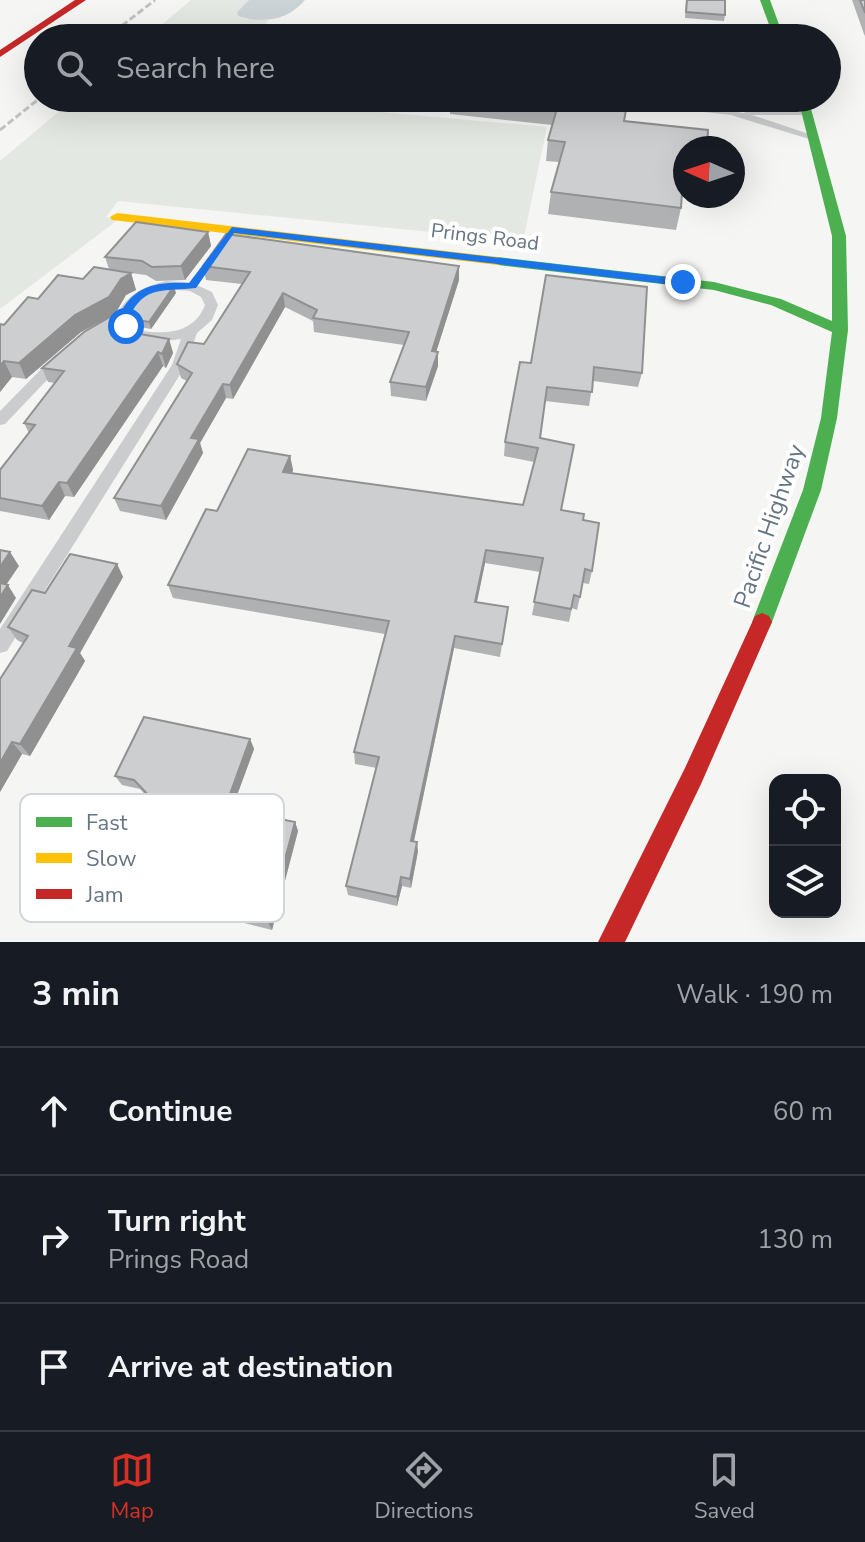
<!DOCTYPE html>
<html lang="en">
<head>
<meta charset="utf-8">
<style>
	:root { --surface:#171b24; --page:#242831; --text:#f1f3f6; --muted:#9ea1a6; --line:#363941; --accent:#d93025 }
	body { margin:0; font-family:"Nunito Sans",sans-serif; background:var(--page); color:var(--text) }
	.controls { position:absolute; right:24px; bottom:24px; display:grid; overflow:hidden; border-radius:16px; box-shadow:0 8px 32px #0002 }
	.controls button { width:72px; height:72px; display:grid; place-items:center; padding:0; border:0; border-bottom:2px solid var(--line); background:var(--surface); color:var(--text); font:40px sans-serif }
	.compass { position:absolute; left:673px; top:136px; width:72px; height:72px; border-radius:50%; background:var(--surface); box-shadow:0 8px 32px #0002; rotate:273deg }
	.stop { position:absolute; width:24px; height:24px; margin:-18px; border:6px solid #1a73e8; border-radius:50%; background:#fff }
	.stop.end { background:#1a73e8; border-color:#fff; box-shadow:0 2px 8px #0008 }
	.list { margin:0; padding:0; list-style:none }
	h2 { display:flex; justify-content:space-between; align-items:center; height:104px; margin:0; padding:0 32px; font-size:34px }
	h2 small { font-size:26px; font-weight:400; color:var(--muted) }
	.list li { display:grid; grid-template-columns:52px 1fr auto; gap:24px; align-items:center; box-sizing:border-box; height:128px; padding:0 32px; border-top:2px solid var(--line) }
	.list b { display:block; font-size:30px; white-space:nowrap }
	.list p { margin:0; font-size:26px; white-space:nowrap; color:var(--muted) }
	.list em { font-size:26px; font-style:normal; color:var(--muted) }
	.icon { flex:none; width:44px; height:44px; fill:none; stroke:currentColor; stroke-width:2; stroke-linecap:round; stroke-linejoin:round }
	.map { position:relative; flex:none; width:865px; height:942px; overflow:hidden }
	.search { position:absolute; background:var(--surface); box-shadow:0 8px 32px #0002; left:24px; right:24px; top:24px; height:88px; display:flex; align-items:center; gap:20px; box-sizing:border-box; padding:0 28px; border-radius:44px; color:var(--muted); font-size:30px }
	.sheet { height:488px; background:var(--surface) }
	nav { display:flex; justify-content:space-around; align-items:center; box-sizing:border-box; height:112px; border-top:2px solid var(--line); background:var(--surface); font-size:22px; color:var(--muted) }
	nav a { display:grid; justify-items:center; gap:4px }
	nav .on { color:var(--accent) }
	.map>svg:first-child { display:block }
</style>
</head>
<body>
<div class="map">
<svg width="865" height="942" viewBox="0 0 865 942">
	<rect width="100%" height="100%" fill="#f5f5f4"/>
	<g fill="#e4e8e2">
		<path d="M 191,0 L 249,0 L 237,12 L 243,18 L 269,20 L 253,38 L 146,38 Z"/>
		<path d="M 75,98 L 226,98 L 547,127 L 523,241 L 118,201 L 106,217 L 119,219 L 0,309 L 0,161 Z"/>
	</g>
	<path fill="#ccd3d6" d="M 249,0 L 305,0 C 289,20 263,24 238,16 L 237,12 Z"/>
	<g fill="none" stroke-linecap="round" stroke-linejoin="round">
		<g fill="#cacccd" fill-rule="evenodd">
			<path d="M 665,98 L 677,98 L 690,105 L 744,113 L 749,109 L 810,110 L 811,112 L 806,115 L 752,115 L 818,137 L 809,139 L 731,115 L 685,110 Z"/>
			<path d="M 166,281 L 192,283 L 212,292 L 218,305 L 212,320 L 197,333 L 186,365 L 7,651 L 0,653 L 0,629 L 172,365 L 181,339 L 157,342 L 128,336 L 116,318 C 125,295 143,287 166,281 ZM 166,289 L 190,291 L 201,297 L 205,305 C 194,334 164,335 138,330 L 130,318 C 136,300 150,294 166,289 Z"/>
			<path d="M 60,353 L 65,355 L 67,358 L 65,361 L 5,424 L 0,425 L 0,411 L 55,355 Z"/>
		</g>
		<g fill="#4caf50" fill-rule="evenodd">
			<path d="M 760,0 L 770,0 L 784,38 L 774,38 Z"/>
			<path d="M 798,98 L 808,98 L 846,236 L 848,330 L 837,418 L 821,490 L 772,622 L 769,628 L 762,631 L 755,628 L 752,622 L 803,490 L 821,418 L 832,332 L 771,305 L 714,290 L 498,265 L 491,261 L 498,257 L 714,282 L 781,299 L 832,321 L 832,236 Z"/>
		</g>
		<path fill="#ffc107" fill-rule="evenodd" d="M 117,213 L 498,257 L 505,261 L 498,265 L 112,220 L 110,217 Z"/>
		<g fill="#c62828" fill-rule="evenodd">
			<path d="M 75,0 L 86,0 L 0,57 L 0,50 Z"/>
			<path d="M 762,613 L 769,616 L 772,622 L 701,784 L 625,942 L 598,942 L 685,768 L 755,616 Z"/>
		</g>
		<g stroke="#c1c2c3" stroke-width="3" stroke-dasharray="7 3" stroke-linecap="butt">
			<path d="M 106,38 L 155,0"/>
			<path d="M 0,130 L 40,98"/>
		</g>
	</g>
	<g fill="#b0b1b2">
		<path d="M 686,0 L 725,0 L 725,15 L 724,21 L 685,18 Z"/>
		<path d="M 852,0 L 865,0 L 865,36 L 864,34 Z"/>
		<path d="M 450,98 L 628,98 L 624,121 L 685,148 L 685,177 L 684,177 L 681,208 L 676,230 L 548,214 L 551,192 L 559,162 L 546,161 L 548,140 L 552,125 L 450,114 Z"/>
		<path d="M 208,232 L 211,246 L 185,280 L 156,281 L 146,275 L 131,273 L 136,290 L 126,295 L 115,314 L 81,332 L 26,379 L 12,377 L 0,392 L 4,325 L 38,299 L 83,279 L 109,269 L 105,257 Z"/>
		<path d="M 203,266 L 459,280 L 436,352 L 438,366 L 426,401 L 391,396 L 390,382 L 404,345 L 314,332 L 313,321 L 285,307 L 233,399 L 226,398 L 200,443 L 203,453 L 166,520 L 120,511 L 114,498 L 187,381 L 181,378 L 177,364 L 204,344 L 242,284 L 206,280 Z"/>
		<path d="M 546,275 L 642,373 L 638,387 L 593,381 L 589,406 L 545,401 L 540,438 L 561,510 L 583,520 L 592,571 L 589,584 L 583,583 L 577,610 L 572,608 L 569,622 L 532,615 L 540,572 L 485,563 L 477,602 L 506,620 L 500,657 L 454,648 L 414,841 L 418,851 L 411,888 L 402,886 L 397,906 L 348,895 L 346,886 L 377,768 L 355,764 L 354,752 L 385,634 L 173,598 L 168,585 L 217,511 L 290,456 L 293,470 L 292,473 L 523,505 L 534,462 L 504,456 L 505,442 L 531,363 Z"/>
		<path d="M 176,293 L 151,329 L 140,327 L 133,318 L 131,310 Z"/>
		<path d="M 123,325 L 140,334 L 169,339 L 173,353 L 166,368 L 163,366 L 74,497 L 65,496 L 49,520 L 0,511 L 0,470 L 29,433 L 24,423 L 55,383 L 48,382 L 42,368 Z"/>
		<path d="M 117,564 L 123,577 L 80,653 L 85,661 L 30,756 L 22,754 L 0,792 L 0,679 L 23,643 L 17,640 L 8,627 L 45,593 Z"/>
		<path d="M 250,739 L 254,749 L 232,809 L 295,822 L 298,831 L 272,930 L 229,919 L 224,912 L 244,846 L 178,830 L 140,789 L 122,785 L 115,776 Z"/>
	</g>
	<g fill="#909091">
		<path d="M 208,232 L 211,246 L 185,280 L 181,266 Z"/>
		<path d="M 459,266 L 459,280 L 432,365 L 432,351 Z"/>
		<path d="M 131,273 L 136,290 L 126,295 L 115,314 L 81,332 L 26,379 L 19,363 L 75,315 L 121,279 Z"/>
		<path d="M 174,286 L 176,293 L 151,329 L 149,322 Z"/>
		<path d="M 283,293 L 285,307 L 233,399 L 230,385 Z"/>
		<path d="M 169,339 L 173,353 L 166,368 L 162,354 Z"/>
		<path d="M 158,352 L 163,366 L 74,497 L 67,483 Z"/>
		<path d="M 438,352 L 438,366 L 426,401 L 426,387 Z"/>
		<path d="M 4,361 L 12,377 L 0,392 L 0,366 Z"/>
		<path d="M 223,384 L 226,398 L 200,443 L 203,453 L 166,520 L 161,506 L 191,438 Z"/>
		<path d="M 290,456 L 293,470 L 286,486 L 283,472 Z"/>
		<path d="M 59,482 L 65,496 L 49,520 L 42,506 Z"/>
		<path d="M 486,550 L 485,563 L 474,615 L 475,602 Z"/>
		<path d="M 10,552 L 19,566 L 0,594 L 0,567 Z"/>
		<path d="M 117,564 L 123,577 L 80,653 L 85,661 L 30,756 L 20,744 L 69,646 Z"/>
		<path d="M 8,585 L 16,598 L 0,624 L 0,597 Z"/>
		<path d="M 455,636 L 454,648 L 412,850 L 411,841 Z"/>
		<path d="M 250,739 L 254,749 L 229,817 L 225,808 Z"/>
		<path d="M 12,742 L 22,754 L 0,792 L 0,763 Z"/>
		<path d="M 295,822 L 298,831 L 272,930 L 268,922 Z"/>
		<path d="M 417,842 L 418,851 L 411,888 L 410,879 Z"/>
		<path d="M 401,877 L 402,886 L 397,906 L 397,897 Z"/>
	</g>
	<g fill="#cdcecf" stroke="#909091" stroke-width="2">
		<path d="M 687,0 L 725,0 L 725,15 L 686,12 Z"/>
		<path d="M 860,0 L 865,0 L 865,13 Z"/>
		<path d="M 493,98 L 628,98 L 624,121 L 708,130 L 707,148 L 685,148 L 681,208 L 551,192 L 565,142 L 548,140 L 558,105 Z"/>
		<path d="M 136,222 L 208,232 L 181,266 L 152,267 L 142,261 L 105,257 Z"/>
		<path d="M 226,234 L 459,266 L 432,351 L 438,352 L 426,387 L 390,382 L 409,332 L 313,318 L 317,310 L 283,293 L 230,385 L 223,384 L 191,438 L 199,439 L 161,506 L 114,498 L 192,373 L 177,364 L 188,342 L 204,344 L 250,272 L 203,266 Z"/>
		<path d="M 94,267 L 131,273 L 121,279 L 109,297 L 75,315 L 19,363 L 4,361 L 0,366 L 0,324 L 4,325 L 28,297 L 38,299 L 58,275 L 83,279 Z"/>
		<path d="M 546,275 L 647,287 L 642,373 L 594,367 L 592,392 L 547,387 L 540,438 L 574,445 L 561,510 L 584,514 L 583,520 L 599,523 L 592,571 L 585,569 L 580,597 L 574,595 L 571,609 L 534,602 L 543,558 L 486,550 L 475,602 L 508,607 L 502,644 L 455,636 L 411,841 L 417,842 L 410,879 L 401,877 L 397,897 L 346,886 L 379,757 L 354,752 L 389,621 L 168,585 L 206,509 L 217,511 L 248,449 L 290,456 L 283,472 L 523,505 L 538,448 L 505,442 L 520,362 L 531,363 Z"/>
		<path d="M 174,286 L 149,322 L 137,320 L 131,310 L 140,297 L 159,287 Z"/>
		<path d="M 115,314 L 123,325 L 137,328 L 134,333 L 169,339 L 162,354 L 158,352 L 67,483 L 59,482 L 42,506 L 0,498 L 0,470 L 35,425 L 24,423 L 64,371 L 42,368 L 84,332 Z"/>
		<path d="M 0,550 L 10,552 L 0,567 Z"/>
		<path d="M 70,554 L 117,564 L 69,646 L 77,648 L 20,744 L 12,742 L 0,763 L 0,679 L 28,636 L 8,627 L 32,590 L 45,593 Z"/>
		<path d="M 0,583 L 8,585 L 0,597 Z"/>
		<path d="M 144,717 L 250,739 L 225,808 L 295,822 L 268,922 L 224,912 L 246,839 L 173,821 L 134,780 L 115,776 Z"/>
	</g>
	<path fill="#1a73e8" d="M 232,227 L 683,279 L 688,282 L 683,286 L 234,233 L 196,288 C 165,292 144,284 129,318 L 132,326 L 122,328 L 118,318 C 133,285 155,282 189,283 Z"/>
	<g text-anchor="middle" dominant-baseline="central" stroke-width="8" stroke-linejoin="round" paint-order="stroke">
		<g font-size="20" fill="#667582" stroke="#fff">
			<text transform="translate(485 237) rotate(7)">Prings Road</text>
		</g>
		<g font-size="24" fill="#667582" stroke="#fff">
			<text transform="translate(769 526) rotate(-71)">Pacific Highway</text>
		</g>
	</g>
	<rect x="20" y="794" width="264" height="128" rx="12" fill="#fff" stroke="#d1d6da" stroke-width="2"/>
	<rect x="36" y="817" width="36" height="10" fill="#4caf50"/>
	<rect x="36" y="853" width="36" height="10" fill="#ffc107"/>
	<rect x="36" y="889" width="36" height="10" fill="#c62828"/>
	<g font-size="22" fill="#667582">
		<text x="86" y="830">Fast</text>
		<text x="86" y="866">Slow</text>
		<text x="86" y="902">Jam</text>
	</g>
</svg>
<div class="controls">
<button><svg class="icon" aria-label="locate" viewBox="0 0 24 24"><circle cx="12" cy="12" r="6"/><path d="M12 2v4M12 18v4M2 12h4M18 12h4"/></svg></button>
<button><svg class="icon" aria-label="layers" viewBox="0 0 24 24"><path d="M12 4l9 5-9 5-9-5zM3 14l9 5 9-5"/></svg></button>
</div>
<svg class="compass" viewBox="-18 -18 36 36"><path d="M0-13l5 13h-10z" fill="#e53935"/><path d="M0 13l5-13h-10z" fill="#9ea1a6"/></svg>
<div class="stop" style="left:126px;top:326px"></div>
<div class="stop end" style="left:683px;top:282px"></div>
<div class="search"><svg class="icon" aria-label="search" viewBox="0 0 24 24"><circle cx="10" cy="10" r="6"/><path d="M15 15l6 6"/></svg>Search here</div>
</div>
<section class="sheet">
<h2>3 min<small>Walk · 190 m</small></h2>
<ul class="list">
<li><svg class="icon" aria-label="ahead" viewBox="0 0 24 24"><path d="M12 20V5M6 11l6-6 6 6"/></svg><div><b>Continue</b></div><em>60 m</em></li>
<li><svg class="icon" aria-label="right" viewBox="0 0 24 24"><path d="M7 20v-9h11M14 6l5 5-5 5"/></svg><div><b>Turn right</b><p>Prings Road</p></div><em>130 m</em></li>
<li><svg class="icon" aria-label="arrive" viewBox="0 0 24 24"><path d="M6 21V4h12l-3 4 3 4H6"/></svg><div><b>Arrive at destination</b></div></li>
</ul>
</section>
<nav>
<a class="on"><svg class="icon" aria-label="map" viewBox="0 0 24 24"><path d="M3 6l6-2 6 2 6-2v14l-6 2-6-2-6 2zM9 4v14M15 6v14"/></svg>Map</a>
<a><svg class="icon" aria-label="directions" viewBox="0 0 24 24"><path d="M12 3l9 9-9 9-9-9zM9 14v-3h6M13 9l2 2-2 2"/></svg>Directions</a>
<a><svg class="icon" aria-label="saved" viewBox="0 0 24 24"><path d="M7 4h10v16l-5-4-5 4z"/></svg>Saved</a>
</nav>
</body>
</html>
